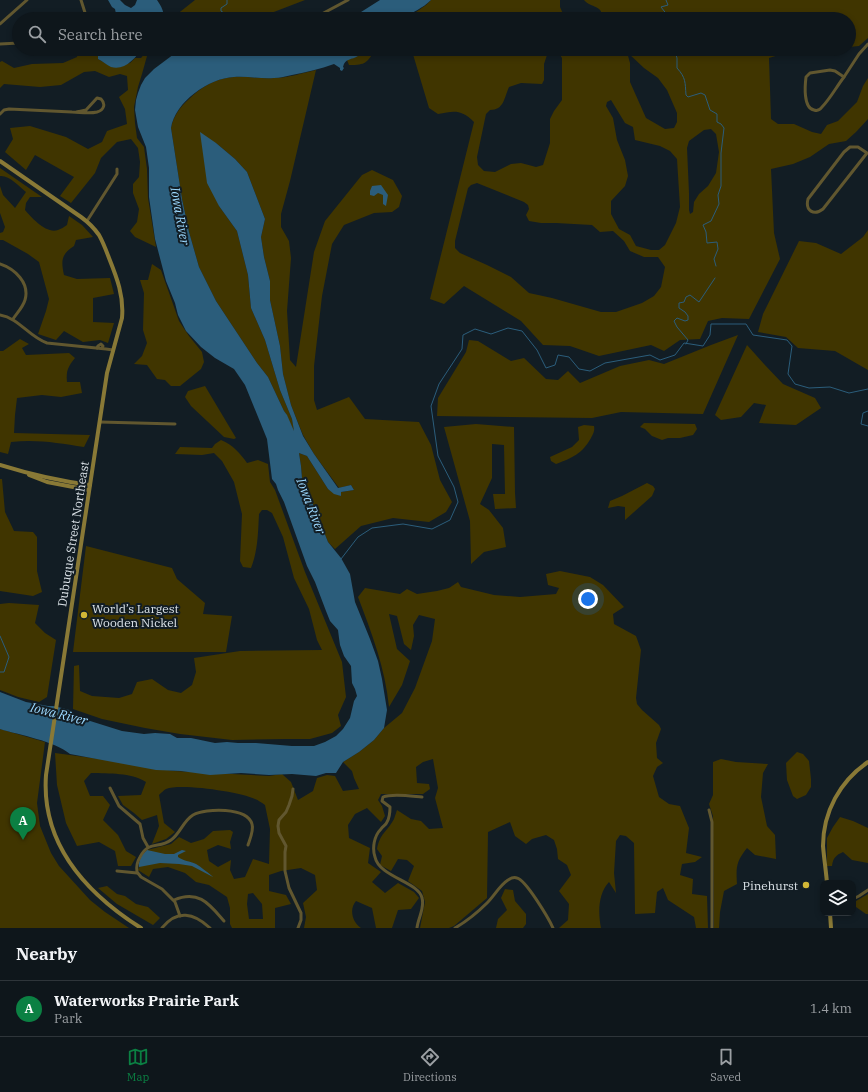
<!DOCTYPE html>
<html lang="en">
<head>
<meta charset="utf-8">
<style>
	:root { --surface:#0e161b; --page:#171f24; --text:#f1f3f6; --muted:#9b9fa3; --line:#2e353a; --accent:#0b8043 }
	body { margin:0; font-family:"IBM Plex Serif",serif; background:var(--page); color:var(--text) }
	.controls { position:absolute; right:12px; bottom:12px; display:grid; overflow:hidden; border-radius:8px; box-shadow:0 2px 6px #0003 }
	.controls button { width:36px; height:36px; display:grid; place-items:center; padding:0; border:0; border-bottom:1px solid var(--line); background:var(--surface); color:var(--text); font:20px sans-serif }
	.you { position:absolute; left:588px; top:599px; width:14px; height:14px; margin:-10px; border:3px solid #fff; border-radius:50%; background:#1a73e8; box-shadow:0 0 0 6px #1a73e833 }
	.badge { display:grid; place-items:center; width:26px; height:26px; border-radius:50%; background:var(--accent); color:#fff; font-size:13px; font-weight:700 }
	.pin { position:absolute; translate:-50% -33px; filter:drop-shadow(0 1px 2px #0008) }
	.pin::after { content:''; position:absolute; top:21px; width:14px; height:12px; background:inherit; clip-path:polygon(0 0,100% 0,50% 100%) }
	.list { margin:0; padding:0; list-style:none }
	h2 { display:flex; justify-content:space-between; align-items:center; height:52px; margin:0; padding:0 16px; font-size:17px }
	h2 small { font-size:13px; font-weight:400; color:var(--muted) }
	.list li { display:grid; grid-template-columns:26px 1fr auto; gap:12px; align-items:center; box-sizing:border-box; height:56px; padding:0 16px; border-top:1px solid var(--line) }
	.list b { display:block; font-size:15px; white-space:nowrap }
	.list p { margin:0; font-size:13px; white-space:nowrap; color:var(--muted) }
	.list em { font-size:13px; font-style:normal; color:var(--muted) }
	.icon { flex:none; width:22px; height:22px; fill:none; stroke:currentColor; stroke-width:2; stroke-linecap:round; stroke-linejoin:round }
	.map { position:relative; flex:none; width:868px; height:928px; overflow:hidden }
	.search { position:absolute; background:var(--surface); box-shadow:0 2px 6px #0003; left:12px; right:12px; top:12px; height:44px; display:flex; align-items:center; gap:10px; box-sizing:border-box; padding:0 14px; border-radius:22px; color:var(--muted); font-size:15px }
	.sheet { height:108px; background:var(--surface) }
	nav { display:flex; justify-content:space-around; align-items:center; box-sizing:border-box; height:56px; border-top:1px solid var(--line); background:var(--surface); font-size:11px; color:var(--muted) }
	nav a { display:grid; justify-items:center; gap:2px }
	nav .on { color:var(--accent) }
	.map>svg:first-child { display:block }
</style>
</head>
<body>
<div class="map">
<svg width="868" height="928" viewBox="0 0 868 928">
	<rect width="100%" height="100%" fill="#121d24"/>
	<g fill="#403500" fill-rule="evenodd">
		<path d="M 195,0 L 305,0 L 266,15 L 266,19 L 171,19 Z"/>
		<path d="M 431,0 L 560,0 L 560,7 L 564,16 L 575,19 L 417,19 L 416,12 L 426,5 Z"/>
		<path d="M 584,0 L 868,0 L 868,38 L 859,46 L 849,47 L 849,19 L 602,19 C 603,4 592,9 584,0 Z"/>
		<path d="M 79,49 L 99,49 L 98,59 L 112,67 L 130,63 L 135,58 L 141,58 L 145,53 L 147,56 L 142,74 L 138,87 L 134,107 L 135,123 L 137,138 L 144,147 L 147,169 L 148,198 L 156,247 L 135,237 L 130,231 L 137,222 L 139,209 L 133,193 L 133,184 L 139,177 L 140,162 L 138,148 L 131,139 L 117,142 L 101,158 L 95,173 L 71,203 L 60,196 L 74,177 L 35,155 L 26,170 L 5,152 L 13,139 L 10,128 L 30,126 L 66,137 L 88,149 L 102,142 L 107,131 L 127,124 L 125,109 L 119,97 L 128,90 L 127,76 L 120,74 L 109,77 L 95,71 L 84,72 L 61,85 L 40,87 L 4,84 L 0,88 L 0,62 L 2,61 L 14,68 L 32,64 L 63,63 L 77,57 Z"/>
		<path d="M 367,49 L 376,49 C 366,63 367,65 349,65 L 347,60 L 358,56 Z"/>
		<path d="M 412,49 L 834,49 C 824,50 815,49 806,50 C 793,51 781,54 769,58 L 771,119 L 778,124 L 794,124 L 812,132 L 821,134 L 827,125 L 838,121 L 857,102 L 863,86 L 868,78 L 868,119 L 856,132 L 846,141 L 829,144 L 810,157 L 793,164 L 771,169 L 774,233 L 780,259 L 749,319 L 722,318 L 708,321 L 700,339 L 680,340 L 664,351 L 651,345 L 599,356 L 570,346 L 543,345 L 521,321 L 464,286 L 444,304 L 430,299 L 474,122 C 461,109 454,111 438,114 L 429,108 L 412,51 ZM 627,52 L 644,68 L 658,78 L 667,90 L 677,113 L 677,122 L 674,128 L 665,129 L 646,118 L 630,82 L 630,63 ZM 550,53 L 560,55 L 562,58 L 562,100 L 554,111 L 550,119 L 550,143 L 543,165 L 536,167 L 521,163 L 511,164 L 495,172 L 484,171 L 478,165 L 477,157 L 486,114 L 490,110 C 504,110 504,98 509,87 L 521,83 L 542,84 L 544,80 L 544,64 L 547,55 ZM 611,100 L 625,123 L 633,127 L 635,140 L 660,146 L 670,151 L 677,159 L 680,207 L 676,223 L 665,245 L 659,250 L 651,250 L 636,246 L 630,235 L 619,229 L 611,214 L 611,201 L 625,186 L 628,176 L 625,160 L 617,140 L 613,118 L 606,106 L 607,102 ZM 711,129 L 716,134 L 719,152 L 716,173 L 708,186 L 699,194 L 694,202 L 693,212 L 690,214 L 689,210 L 689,193 L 687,148 L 689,141 L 704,130 ZM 477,183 L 524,202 L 528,205 L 529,209 L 526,215 L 529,221 L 541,223 L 556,223 L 592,225 L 600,232 L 613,231 L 624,241 L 630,251 L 644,257 L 658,257 L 665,267 L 661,287 L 654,296 L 642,303 L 616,312 L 601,312 L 552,298 L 529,293 L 511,277 L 487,265 L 460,253 L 455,248 L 455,241 L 468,188 L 471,185 Z"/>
		<path d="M 316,70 L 290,181 L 281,214 L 281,227 L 289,241 L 291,258 L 287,311 L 290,360 L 296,367 L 314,252 L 325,221 L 362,175 L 372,170 L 393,180 L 402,196 L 399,207 L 392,212 L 374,213 L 344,225 L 332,244 L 322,296 L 314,366 L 314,400 L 317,410 L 349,397 L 365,419 L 419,422 L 431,445 L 440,480 L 452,502 L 446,512 L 429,522 L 393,518 L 361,526 L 335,549 L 328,542 L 312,502 L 302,478 L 301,466 L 299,453 L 307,456 L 328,489 L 341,496 L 341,492 L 354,490 L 351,485 L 339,488 L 314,454 L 303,435 L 291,405 L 283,374 L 280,346 L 270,300 L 270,281 L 264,257 L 261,237 L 265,219 L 247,172 L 235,159 L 216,143 L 219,206 L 237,231 L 248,275 L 251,308 L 265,340 L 280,390 L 292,419 L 295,434 L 287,416 L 284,411 L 268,377 L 257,363 L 216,301 L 199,267 L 189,232 L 182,199 L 171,128 C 173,117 180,107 188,100 C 201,87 216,78 234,77 C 247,76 260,79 274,78 C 287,78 303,73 316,70 Z"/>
		<path d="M 0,168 L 42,197 L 30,197 L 26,203 L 25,210 C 32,218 46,234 58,230 C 61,229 64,227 67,225 L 69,216 L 82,225 L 93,237 L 76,240 L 74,246 C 61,254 61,261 64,275 L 77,279 L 110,278 L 114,294 L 93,298 L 93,322 L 114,323 L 108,343 L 100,340 L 83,342 L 64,331 L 56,340 L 38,334 L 46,311 L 49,299 L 39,262 L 28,254 L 3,240 L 0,240 L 0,233 L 3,232 L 5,227 L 0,213 L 0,186 L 3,195 L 15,208 L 26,192 C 19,186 9,175 0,176 Z"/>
		<path d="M 868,230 L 868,370 L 835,351 L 798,348 L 786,337 L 758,332 L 763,314 L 799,241 L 816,243 L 841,254 L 863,237 Z"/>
		<path d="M 152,264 L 161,270 L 179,321 L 189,336 L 202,352 L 204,362 L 201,369 L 180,386 L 171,386 L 165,380 L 157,379 L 147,365 L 134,364 L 142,356 L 147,343 L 143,330 L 144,293 L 140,280 L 148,280 Z"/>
		<path d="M 738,335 L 703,414 L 621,412 L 592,418 L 437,416 L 438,398 L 466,352 L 469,340 L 478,341 L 511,361 L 524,358 L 546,379 L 558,380 L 568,371 L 580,383 L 620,366 L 649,360 L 664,364 L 711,345 Z"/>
		<path d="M 20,339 L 29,344 L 22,348 L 26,355 L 69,353 L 75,358 C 68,367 66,370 67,382 L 80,382 L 82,393 L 61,397 L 42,395 L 17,398 L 15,415 L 14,433 L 90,435 L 84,447 C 59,443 36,439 11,442 L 8,454 L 0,452 L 0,351 L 3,351 Z"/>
		<path d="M 747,345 L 764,364 L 783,384 L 815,398 L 821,408 L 796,425 L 759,423 L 766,405 L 754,403 L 741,417 L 721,420 L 715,415 Z"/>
		<path d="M 205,386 L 236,438 L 234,439 L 224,437 L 191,406 L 185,397 L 188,391 Z"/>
		<path d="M 644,423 L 695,424 L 697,429 L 693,435 L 680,438 L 668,438 L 662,440 L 652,436 L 645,429 L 640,427 Z"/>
		<path d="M 476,424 L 514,427 L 515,493 L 516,508 L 495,509 L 493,494 L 505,494 L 504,445 L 492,444 L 492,478 L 480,504 L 489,510 L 503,528 L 506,547 L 484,552 L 471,564 L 470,521 L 444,427 Z"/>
		<path d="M 584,425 L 594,426 C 595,431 593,434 591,438 C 582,454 572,458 556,464 L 551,461 L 550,457 L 572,447 L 579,440 L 578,427 Z"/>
		<path d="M 221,440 C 233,445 240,453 247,463 L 258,460 L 268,464 L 270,482 L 275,490 L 305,572 L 342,662 L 346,697 L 338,715 L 341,726 L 332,733 L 310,739 L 286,739 L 232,740 L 180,734 L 145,728 L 102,719 L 73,709 L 74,666 L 79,665 L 80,691 L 92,696 L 119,698 L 132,694 L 137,682 L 152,679 L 168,690 L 181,693 L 192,685 L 196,672 L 194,658 L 240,651 L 322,650 L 317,640 L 309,609 L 294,578 L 283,537 L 272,513 L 267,510 L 262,510 L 259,514 C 258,533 258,550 251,568 L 243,567 L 240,561 L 242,514 L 234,482 L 222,461 L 214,453 L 202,455 L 175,454 L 180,447 L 212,448 L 215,444 Z"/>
		<path d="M 0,479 L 2,479 L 5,512 L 14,531 L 33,532 L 37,537 L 37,571 L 42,592 L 33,596 L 0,591 Z"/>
		<path d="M 647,483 L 653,486 L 655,489 L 652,496 L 625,520 L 625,507 L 618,506 L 608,508 L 610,501 L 622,496 Z"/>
		<path d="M 86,546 L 172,568 L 177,579 L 205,603 L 203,614 L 232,616 L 226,652 L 73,652 Z"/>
		<path d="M 560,571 L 590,577 L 603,585 L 624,607 L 613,614 L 614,624 L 636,636 L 641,650 L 636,698 L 637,704 L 642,710 L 659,725 L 661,729 L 656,743 L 657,758 L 663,763 L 657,767 L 653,776 L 659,797 L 669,804 L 680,806 L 689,828 L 686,853 L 702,857 L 695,862 L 682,864 L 680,875 L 693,879 L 692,894 L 707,896 L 708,928 L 696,928 L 694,917 L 668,900 L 663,888 L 657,892 L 655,913 L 635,914 L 634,843 L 626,836 L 620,835 L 616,841 L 614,873 L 616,893 L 609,882 C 598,894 598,912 601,928 L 559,928 L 568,920 L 569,904 L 559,891 L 571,875 L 567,865 L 558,859 L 557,849 L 554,840 L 546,835 L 532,839 L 526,844 L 515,836 L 510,822 L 488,832 L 487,898 L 454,926 L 449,928 L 420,928 L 425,902 L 422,891 L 408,881 L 414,866 L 407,860 L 398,859 L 391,871 L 380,865 L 382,856 L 377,849 C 380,833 387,832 394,819 C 395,816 396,813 397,810 L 411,819 L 421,821 L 429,829 L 443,828 L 435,798 L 438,788 L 433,759 L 423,762 L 416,767 L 417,783 L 429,784 L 430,789 L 423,794 L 381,794 L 378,800 L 382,806 L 385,816 L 381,822 L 367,808 L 355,814 L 348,825 L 349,838 L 370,848 L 368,863 L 381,872 L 372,882 L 385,893 L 398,883 L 414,892 L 419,898 L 411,909 L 398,910 L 392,928 L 376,928 L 372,908 L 356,901 C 349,909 352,922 361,928 L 304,928 L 306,917 L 303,903 L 317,890 L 315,875 L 301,868 L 281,871 L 269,875 L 269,891 L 286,895 L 291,904 L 275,908 L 275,928 L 232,928 L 230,924 L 230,908 L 227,897 L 209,885 L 196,882 L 185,873 L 168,867 L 153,869 L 149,877 L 138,870 L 147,850 L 171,844 L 179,837 L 191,843 L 204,839 L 213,831 L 230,830 L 233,832 L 230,842 L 231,849 L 218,845 L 207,850 L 209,861 L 218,867 L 231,860 L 230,870 L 234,879 L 245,877 L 253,859 L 269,864 L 270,829 L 265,805 C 262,803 258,800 255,799 C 240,792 181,783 166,789 C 164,790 161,793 159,795 L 164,823 L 175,832 L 166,839 L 152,844 L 159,826 L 157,815 L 142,820 L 134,813 L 123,805 L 118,796 L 141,795 L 146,782 C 130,772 110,774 91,773 L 84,781 L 90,796 L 103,796 L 110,805 L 103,820 L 118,835 L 126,851 L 136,857 L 131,866 L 118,866 L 115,851 L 99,842 L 77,846 L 66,823 L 57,785 L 55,753 L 107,760 L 174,771 L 269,776 L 282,774 L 291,782 L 298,800 L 313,791 L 317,778 L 327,775 L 335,776 L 343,791 L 359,789 L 354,778 L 352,771 L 343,762 L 359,752 L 374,740 L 384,728 L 402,713 L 415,688 L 432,641 L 435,619 L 419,615 L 413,625 L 414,636 L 411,650 L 404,644 L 397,616 L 389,614 L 397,649 L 410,661 L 402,685 L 389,707 C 385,668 372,634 358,597 L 365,588 L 400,594 L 407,589 L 417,594 L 437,591 L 449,588 L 458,582 L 461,587 L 494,595 L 520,597 L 556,594 L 559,588 L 548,585 L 546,574 ZM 253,893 L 262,904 L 263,919 L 249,919 L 247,904 L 248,894 Z"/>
		<path d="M 9,603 L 39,605 L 35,623 L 45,633 L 56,640 L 47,697 L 39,702 L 18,697 L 0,690 L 0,604 Z"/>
		<path d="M 0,729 L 45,742 L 37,803 L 40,826 L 51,853 L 59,866 L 90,900 L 105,912 L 129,928 L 0,928 Z"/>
		<path d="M 797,752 L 803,754 L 809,761 L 811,779 L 811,787 L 806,795 L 797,799 L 793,796 L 787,780 L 786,763 Z"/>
		<path d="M 721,759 L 736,762 L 768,764 L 763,773 L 761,797 L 767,826 L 775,835 L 776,859 L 755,855 L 747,848 C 736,862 736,867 737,884 L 724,891 L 720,912 L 719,928 L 714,928 L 713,816 L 709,804 L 713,795 L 713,762 Z"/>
		<path d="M 840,817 L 853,821 L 868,828 L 868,863 L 852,860 L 843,852 C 836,855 833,858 832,866 L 827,866 L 827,838 L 833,827 Z"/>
		<path d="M 107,886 L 117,894 L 125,896 L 136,904 L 148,907 L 160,918 L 153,925 L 117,904 L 98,888 Z"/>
		<path d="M 505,889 L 513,890 L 515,901 L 526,914 L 526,924 L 523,928 L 496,928 L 498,919 L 507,910 L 501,898 Z"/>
		<path d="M 868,894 L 868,914 L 866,914 L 856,907 L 856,901 Z"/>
	</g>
	<g fill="#2b5d7b">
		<path d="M 108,0 L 120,0 L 125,5 L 131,8 L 135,5 L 137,0 L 157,0 C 161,6 165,12 163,19 L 122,19 L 116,14 L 115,9 L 112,7 Z"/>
		<path d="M 380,0 L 431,0 C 422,9 413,11 404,19 L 350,19 Z"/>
		<path d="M 120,49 L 142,49 C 135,58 125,71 111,67 C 107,65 102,61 98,59 L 98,53 L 99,50 L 113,53 Z"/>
		<path d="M 187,49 L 367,49 C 364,51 361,54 358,56 C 352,60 345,58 343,67 L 344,68 L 342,71 L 340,70 L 340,68 L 334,64 C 320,69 307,72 292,75 C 286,76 280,78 274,78 C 261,79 247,76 234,77 C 209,78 175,102 171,128 L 182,199 L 189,232 L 199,267 L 216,301 L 257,363 L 268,377 L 284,411 L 287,415 L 294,431 L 292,419 L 280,390 L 265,340 L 251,308 L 248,275 L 237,231 L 219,206 L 207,183 L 200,132 L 216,143 L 235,159 L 247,172 L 265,219 L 261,237 L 264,257 L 270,281 L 270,300 L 280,346 L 283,374 L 291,405 L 303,436 L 314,454 L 338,488 L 351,485 L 354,490 L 341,492 L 341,496 L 334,494 L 328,489 L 307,456 L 299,453 L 301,466 L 302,478 L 312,502 L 328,542 L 341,558 L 350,574 L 355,602 L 370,639 L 378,661 L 382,679 L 387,710 L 384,728 L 374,740 L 359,752 L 343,762 L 336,773 L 326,773 L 316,776 L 292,774 L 269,775 L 241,773 L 210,775 L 181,771 L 156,770 L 70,754 C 55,741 19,735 0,729 L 0,692 L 26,702 L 48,706 L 53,706 L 62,708 L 69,710 L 74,714 L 87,720 L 122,731 L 144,734 L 155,733 L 170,734 L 177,738 L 191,738 L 215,743 L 227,742 L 238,743 L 256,743 L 292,746 L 314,746 L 325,742 L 336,736 L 343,729 L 350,718 L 354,701 L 357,696 L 355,689 L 352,683 L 351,666 L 344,656 L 340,645 L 339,638 L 338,630 L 330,621 L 326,611 L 315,582 L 307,566 L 284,502 L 278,490 L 276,484 L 272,479 L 267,439 L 245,385 L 234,369 L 215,358 L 201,347 L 186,331 L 178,315 L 175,303 L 166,281 L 155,239 L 149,197 L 149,168 L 146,147 L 138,127 L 135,110 L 136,100 L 138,93 L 141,85 L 145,78 L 154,69 L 174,54 Z"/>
		<path d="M 381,185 L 388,195 L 386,206 L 383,204 L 383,195 L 378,193 L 374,196 L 370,195 L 370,191 L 372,186 Z"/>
		<path d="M 147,850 L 165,854 L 174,854 L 182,850 L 186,851 L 178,855 L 178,857 C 183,861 190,861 196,864 C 201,867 207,872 212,876 L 213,877 L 192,866 L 179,864 L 160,863 L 139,867 C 138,861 142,854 147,850 Z"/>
	</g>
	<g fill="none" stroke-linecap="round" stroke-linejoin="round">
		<g stroke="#2b5d7b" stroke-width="1">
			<path d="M 227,0 L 227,4 L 221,8 L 221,11 L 233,19"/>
			<path d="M 666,19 L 668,16 L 661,7 L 668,5 L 666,0"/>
			<path d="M 674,49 L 677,58 L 677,68 C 686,78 685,82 686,95 L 688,97 L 701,93 L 705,95 L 710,110 L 717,114 L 717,122 L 721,124 L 724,128 L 721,153 L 721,186 L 718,195 L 719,204 L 711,221 L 703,225 L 706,232 L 707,243 L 717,242 L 718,249 L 714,259 L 716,266"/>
			<path d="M 686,344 L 688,340 L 677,327 L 674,321 L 677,318 L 685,321 L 688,320 L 688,316 L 685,312 L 679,308 L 679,303 L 684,302 L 686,297 L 690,295 L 699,302 L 715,278"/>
			<path d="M 868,411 L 863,413 L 861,424 L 868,426"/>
			<path d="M 341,559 L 358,537 L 372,528 L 403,524 L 432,529 L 450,520 L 458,502 L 454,487 L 438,456 L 431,406 L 439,384 L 462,349 L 463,335 L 475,329 L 491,334 L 508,328 L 522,331 L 537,350 L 546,368 L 555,365 L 558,355 L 569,357 L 579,369 L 590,371 L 605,363 L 650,355 L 660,360 L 675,355 L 684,343 L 703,346 L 710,335 L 711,324 L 746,324 L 753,335 L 787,340 L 792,346 L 788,374 L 795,384 L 809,388 L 830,387 L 849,393 L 868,389"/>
			<path d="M 0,636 L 9,657 L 4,672 L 0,672"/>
		</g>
		<g stroke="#61572f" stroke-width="3">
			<path d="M 81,0 L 87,19"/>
			<path d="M 303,19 L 318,16 L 348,0"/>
			<path d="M 0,24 L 27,0"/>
			<path d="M 0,44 L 19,43"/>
			<path d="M 830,70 L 835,71 L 844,77 C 837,86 830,99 822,107 C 820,110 817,111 814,110 C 803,108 805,85 806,77 L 810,73 Z"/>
			<path d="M 844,77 L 859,54 L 868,44"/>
			<path d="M 0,114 L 4,110 L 9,109 C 30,110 51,111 72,112 C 79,112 89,114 97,112 C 104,110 106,104 101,99 L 97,98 L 86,110 L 77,112"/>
			<path d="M 850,147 L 858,147 L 867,153 L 823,209 C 814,216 805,211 808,199 L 844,152 Z"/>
			<path d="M 87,221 L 117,174 L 117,169"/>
			<path d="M 0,264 C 15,269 30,283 25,300 C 23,307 17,313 13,319"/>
			<path d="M 0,315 C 19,318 29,337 47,343 L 106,349 L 113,350"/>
			<path d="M 97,348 L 98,346 L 101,344 L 103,346 L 102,348"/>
			<path d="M 100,422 L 175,424"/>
			<path d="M 110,788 L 119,806 L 140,824 L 143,838 L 148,847"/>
			<path d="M 293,789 L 292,796 L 289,805 L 286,812 L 279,820 L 278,826 L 279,833 L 286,846 L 285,852 L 285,871 L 289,888 L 301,913 L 301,920 L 298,928"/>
			<path d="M 709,810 L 712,822 L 712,928"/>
			<path d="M 117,871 L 137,873"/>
			<path d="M 853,899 L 859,896 L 868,890"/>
			<path d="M 174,900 C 199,889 210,905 224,921"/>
			<path d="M 180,916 L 175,902 L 162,889 L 141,877 L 137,872 C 136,866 137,862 140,857 C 149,840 159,849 171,840 C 180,834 183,821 193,815 C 206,808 247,807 252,824 C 254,830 250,839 248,845"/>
			<path d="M 162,928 C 177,909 194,913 210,928"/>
			<path d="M 417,928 C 418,918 425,908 422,898 C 419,882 379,877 375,857 C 372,848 374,836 381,829 C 383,826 386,825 387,822 C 390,817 390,812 390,807 L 382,801 L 383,797 C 392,793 411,796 422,797"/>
			<path d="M 455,928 C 467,921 478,912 487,903 C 494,896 500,885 508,880 C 511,878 514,877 517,878 C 526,880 549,919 553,928"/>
		</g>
		<g stroke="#897936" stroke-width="4">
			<path d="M 0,161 L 81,217 C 88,222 94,228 99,235 C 103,242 106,250 109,258 C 117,278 124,296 122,318 L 107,373 L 46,775 C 41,844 86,893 141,928"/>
			<path d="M 0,465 C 29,474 59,481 90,485"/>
			<path d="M 29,475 L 47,482 L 89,490"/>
			<path d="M 827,883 C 826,871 824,858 823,846 C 823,812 840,781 868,762"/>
			<path d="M 830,913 L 831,928"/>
		</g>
	</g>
	<g fill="#d2b736" stroke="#121d24" stroke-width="1.5">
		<circle cx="84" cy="615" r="4"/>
		<circle cx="806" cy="885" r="4"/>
	</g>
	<g text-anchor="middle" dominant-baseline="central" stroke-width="4" stroke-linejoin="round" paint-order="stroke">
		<g font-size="12" fill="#dce3e8" stroke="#121d24">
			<text transform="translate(73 534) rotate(-81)">Dubuque Street Northeast</text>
		</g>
		<g font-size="12" fill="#dce3e8" stroke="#121d24" text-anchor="start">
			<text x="92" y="608">World’s Largest<tspan x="92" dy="14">Wooden Nickel</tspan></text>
			<text x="798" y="885" text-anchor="end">Pinehurst</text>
		</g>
		<g font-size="13" font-style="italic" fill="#9cd9ff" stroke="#121d24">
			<text transform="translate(180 216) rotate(80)">Iowa River</text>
			<text transform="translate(311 506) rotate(69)">Iowa River</text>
			<text transform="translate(59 714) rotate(14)">Iowa River</text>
		</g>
	</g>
</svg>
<div class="controls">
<button><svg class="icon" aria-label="layers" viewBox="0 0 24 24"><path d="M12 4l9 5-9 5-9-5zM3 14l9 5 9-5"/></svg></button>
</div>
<div class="you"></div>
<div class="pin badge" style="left:23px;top:840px">A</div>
<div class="search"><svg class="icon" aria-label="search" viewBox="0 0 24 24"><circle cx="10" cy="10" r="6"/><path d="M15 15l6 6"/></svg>Search here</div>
</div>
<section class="sheet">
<h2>Nearby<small></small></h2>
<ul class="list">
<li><span class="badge">A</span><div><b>Waterworks Prairie Park</b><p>Park</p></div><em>1.4 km</em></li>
</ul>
</section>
<nav>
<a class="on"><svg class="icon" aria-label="map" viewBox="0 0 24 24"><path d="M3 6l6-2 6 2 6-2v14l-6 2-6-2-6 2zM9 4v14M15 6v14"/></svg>Map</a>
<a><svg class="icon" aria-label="directions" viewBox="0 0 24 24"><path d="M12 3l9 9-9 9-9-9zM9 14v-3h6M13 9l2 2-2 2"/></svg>Directions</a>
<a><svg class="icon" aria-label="saved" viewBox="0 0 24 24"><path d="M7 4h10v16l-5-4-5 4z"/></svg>Saved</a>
</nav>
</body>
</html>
